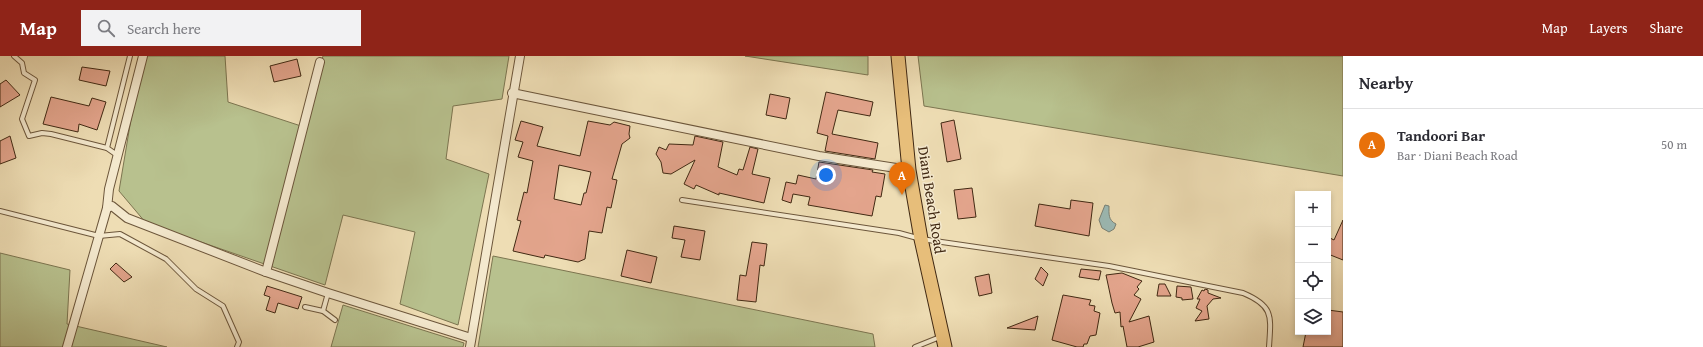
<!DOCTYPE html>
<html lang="en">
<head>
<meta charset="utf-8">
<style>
	:root { --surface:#fff; --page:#f2f2f3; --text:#2b2b33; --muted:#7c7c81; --line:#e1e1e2; --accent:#8f2418 }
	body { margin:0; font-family:"Gentium Book Plus",serif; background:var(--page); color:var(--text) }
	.controls { position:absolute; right:12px; bottom:12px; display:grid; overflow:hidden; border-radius:0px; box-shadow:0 2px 6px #0003 }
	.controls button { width:36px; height:36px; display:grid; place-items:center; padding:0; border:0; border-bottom:1px solid var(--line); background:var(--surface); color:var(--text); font:20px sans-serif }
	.you { position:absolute; left:826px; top:119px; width:14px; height:14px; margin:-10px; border:3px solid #fff; border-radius:50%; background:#1a73e8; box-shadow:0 0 0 6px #1a73e833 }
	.badge { display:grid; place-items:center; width:26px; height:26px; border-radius:50%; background:var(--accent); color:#fff; font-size:13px; font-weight:700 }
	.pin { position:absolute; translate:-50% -33px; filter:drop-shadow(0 1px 2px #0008) }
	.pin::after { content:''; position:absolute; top:21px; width:14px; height:12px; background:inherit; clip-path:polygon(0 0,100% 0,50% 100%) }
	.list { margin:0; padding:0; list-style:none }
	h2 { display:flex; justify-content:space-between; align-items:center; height:52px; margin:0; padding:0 16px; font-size:17px }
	h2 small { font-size:13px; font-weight:400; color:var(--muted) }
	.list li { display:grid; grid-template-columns:26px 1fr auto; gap:12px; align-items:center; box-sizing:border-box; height:72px; padding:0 16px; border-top:1px solid var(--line) }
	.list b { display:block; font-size:15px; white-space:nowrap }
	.list p { margin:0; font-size:13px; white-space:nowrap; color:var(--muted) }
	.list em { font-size:13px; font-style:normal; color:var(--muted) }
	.icon { flex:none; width:22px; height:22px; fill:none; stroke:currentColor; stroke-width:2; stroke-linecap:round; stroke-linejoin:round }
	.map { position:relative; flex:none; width:1343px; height:291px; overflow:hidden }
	header { display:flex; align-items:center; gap:24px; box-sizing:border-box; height:56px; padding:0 20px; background:var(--accent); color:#fff }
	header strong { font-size:19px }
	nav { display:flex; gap:22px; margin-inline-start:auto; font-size:14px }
	.search { width:280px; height:36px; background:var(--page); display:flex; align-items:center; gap:10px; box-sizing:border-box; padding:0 14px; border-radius:0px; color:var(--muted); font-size:15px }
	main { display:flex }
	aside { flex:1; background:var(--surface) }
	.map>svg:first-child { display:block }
</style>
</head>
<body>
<header>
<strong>Map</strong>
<div class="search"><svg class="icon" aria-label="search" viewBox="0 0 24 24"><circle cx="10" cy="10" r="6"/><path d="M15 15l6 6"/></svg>Search here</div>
<nav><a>Map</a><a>Layers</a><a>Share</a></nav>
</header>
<main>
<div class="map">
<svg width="1343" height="291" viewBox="0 0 1343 291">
	<rect width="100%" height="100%" fill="#eeddb4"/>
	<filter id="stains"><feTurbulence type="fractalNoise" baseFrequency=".005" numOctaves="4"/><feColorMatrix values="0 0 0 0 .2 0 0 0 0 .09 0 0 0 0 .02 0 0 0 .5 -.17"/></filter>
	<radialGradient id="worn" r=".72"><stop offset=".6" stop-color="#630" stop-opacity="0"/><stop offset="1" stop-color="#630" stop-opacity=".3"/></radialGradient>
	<g fill="#b8c18e" stroke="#7c7550">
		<path d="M 146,0 L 225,0 L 228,46 L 301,70 L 323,0 L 509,0 L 502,43 L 453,50 L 446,103 L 489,118 L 458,269 L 400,248 L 415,176 L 343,159 L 325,229 L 146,167 L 119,135 L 135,39 Z"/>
		<path d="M 745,0 L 868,0 L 868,19 Z"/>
		<path d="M 918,0 L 1343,0 L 1343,120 L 924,50 Z"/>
		<path d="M 0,197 L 70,214 L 67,268 L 167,291 L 0,291 Z"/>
		<path d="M 493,200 L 873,278 L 875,291 L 478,291 Z"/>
		<path d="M 343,249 L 464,287 L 463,291 L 331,291 Z"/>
	</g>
	<path fill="#9cbab5" stroke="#788074" d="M 1105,149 L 1109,150 C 1109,158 1108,164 1116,168 L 1114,173 L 1109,176 L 1102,172 L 1099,164 Z"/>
	<g fill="#e4a58d" stroke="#412913" fill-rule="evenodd">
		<path d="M 297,3 L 301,20 L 274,26 L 270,10 Z"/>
		<path d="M 82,11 L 110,15 L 106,30 L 79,24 Z"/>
		<path d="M 6,24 L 20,39 L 0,51 L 0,28 Z"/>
		<path d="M 826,36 L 873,46 L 870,60 L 838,54 L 832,78 L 878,87 L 875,103 L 825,95 L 828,80 L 817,77 Z"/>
		<path d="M 770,38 L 790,42 L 786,63 L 766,59 Z"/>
		<path d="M 51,41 L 89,50 L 92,42 L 106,46 L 97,74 L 79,68 L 78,76 L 43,68 Z"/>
		<path d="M 954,64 L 961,103 L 947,106 L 941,67 Z"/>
		<path d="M 521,65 L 543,71 L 537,90 L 580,100 L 588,65 L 610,69 L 614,66 L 630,70 L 629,78 L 630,82 L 622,88 L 612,123 L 617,124 L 611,152 L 607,151 L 602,177 L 589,175 L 585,203 L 578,206 L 545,199 L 544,202 L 513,195 L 521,165 L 517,164 L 524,136 L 527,137 L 533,105 L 518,101 L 523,86 L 515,84 ZM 559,109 L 591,116 L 586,137 L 584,137 L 581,149 L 554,143 Z"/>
		<path d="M 10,80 L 16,102 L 0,108 L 0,85 Z"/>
		<path d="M 695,80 L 723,86 L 718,111 L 737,119 L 739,113 L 743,114 L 750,91 L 758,93 L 752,118 L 770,122 L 764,147 L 719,137 L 719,139 L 696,129 L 694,133 L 684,128 L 695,104 L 671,118 L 663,117 L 661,106 L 656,98 L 659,91 L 666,94 L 669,88 L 693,89 Z"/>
		<path d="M 819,106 L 873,114 L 872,116 L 885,118 L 881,141 L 876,140 L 872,160 L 808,149 L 810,141 L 793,138 L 791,147 L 782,144 L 786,126 L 796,128 L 798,119 L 816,123 Z"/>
		<path d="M 972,132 L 976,161 L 958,163 L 954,134 Z"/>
		<path d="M 1071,144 L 1093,147 L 1089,180 L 1035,170 L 1039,148 L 1070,153 Z"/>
		<path d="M 1343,164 L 1343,204 L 1328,198 L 1328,181 L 1334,184 Z"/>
		<path d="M 674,170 L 705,175 L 700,204 L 681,201 L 685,184 L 672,182 Z"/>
		<path d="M 752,186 L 767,188 L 764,210 L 760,209 L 756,246 L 737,244 L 740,219 L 746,220 Z"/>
		<path d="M 627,194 L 657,201 L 651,227 L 621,220 Z"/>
		<path d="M 116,207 L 132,221 L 124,226 L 110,213 Z"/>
		<path d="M 1041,211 L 1048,218 L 1043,230 L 1035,223 Z"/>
		<path d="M 1081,213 L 1101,215 L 1099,224 L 1079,221 Z"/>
		<path d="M 1122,217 L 1142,225 L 1137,231 L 1139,233 L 1134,239 L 1141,243 L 1129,266 L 1149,260 L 1154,286 L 1138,291 L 1127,291 L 1123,270 L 1121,271 L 1120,256 L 1115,257 L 1112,247 L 1106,219 Z"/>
		<path d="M 989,218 L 992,237 L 979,240 L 975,221 Z"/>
		<path d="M 1159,228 L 1165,228 L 1171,240 L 1157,240 Z"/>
		<path d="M 267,230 L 302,241 L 298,253 L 278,247 L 275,257 L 266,254 L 270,241 L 264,239 Z"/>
		<path d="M 1177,230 L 1191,231 L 1193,243 L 1182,244 L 1182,242 L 1176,241 Z"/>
		<path d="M 1205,233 L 1208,234 L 1208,237 L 1221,242 L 1213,243 L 1207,250 L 1209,263 L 1195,265 L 1202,255 L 1196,252 L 1200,243 L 1197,243 L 1202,234 L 1204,235 Z"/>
		<path d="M 1063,239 L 1091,244 L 1089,249 L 1095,250 L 1094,255 L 1100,257 L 1096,279 L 1090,280 L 1087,288 L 1084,288 L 1083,291 L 1077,291 L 1052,284 Z"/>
		<path d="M 1328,254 L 1343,256 L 1343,291 L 1303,291 L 1306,276 L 1328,276 Z"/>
		<path d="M 1038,260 L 1035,274 L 1007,272 Z"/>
	</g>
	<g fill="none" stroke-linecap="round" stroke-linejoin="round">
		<g stroke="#6c563b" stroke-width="6">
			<g id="service">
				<path d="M 14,0 L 22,7 L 24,17 L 35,24 L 22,63 L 29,80 L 42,77 L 51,78 L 107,92"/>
				<path d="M 117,99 L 107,92 L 130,0"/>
				<path d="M 682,144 L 899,177 L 921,183 L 1109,210 L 1243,237 C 1274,250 1271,260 1269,291"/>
				<path d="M 0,155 L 99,180 L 120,178 L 166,203 L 196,233 L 223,250 L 239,286 L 237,291"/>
				<path d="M 305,251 L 323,255 L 335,264"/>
				<path d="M 323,255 L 328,237"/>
				<path d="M 915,291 L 940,281"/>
			</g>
		</g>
		<g stroke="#6c563b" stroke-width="10">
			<g id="minor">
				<path d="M 143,0 L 109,133 L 107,152 L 112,150 L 127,162 L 266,216 L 328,237 L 471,282"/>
				<path d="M 512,37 L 819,100 L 909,114"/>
				<path d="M 266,216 L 320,6"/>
				<path d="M 67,291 L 107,152"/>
				<path d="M 470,291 L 520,0"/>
			</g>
		</g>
		<g stroke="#412913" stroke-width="15">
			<path id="primary" d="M 898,0 L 909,114 L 921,183 L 945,291"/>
		</g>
		<use href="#service" stroke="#f4e9ce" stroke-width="4"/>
		<use href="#minor" stroke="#f4e9ce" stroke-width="8"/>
		<use href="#primary" stroke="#e7be7a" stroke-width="13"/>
	</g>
	<g text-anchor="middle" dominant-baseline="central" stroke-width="3" stroke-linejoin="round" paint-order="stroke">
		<g font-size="15" fill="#412913" stroke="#f4e9ce">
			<text transform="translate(932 144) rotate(81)">Diani Beach Road</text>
		</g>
	</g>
	<rect width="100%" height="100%" filter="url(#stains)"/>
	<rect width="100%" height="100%" fill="url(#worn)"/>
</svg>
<div class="controls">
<button>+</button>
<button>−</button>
<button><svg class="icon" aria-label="locate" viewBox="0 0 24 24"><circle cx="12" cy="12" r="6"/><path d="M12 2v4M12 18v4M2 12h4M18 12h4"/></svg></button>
<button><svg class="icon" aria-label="layers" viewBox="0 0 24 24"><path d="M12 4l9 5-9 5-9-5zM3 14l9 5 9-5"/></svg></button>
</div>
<div class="you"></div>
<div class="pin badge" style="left:902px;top:139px;background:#e8710a">A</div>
</div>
<aside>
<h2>Nearby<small></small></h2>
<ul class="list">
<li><span class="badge" style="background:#e8710a">A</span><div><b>Tandoori Bar</b><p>Bar · Diani Beach Road</p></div><em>50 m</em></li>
</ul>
</aside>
</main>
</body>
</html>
